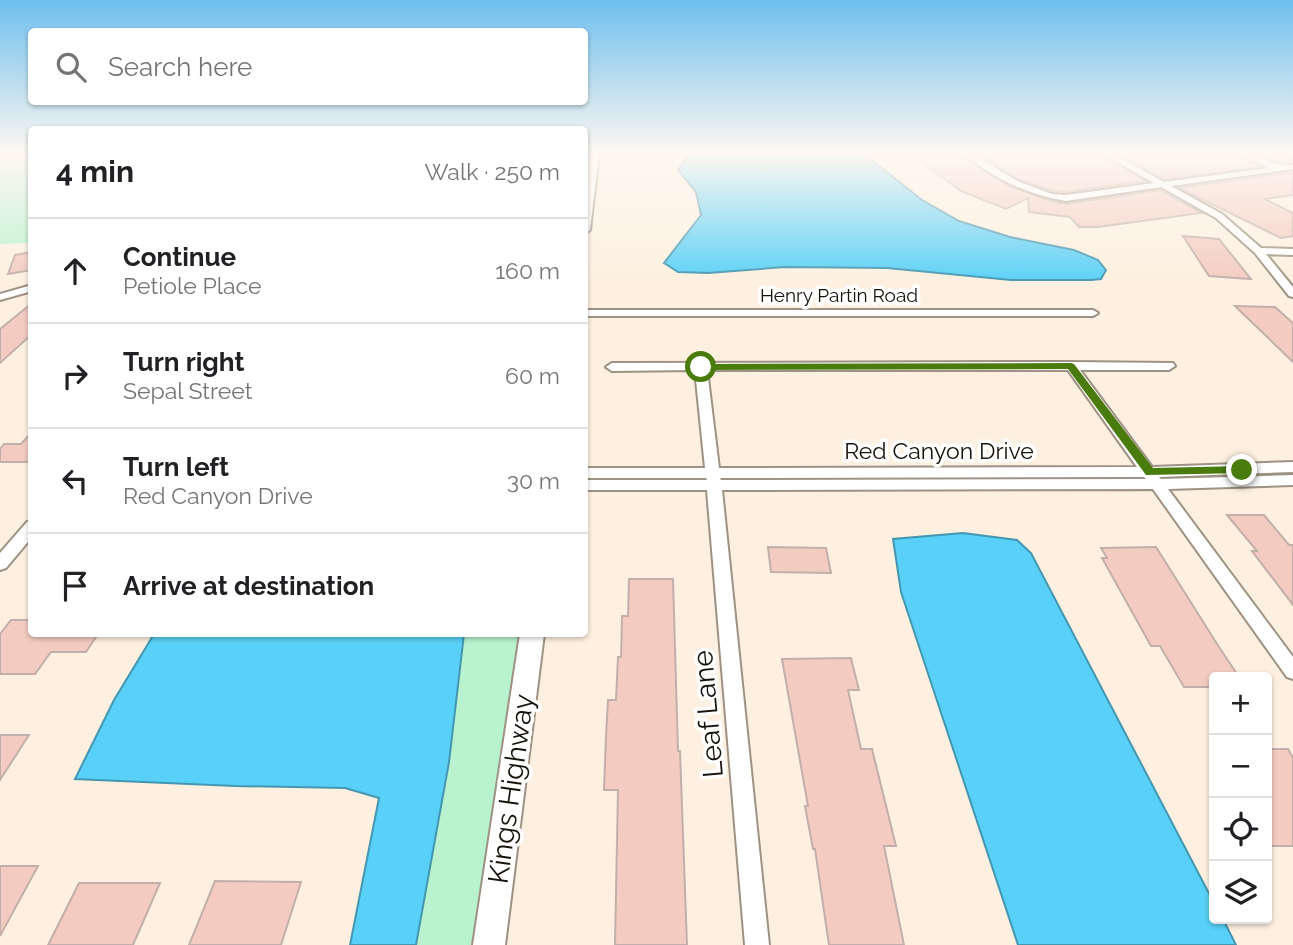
<!DOCTYPE html>
<html lang="en">
<head>
<meta charset="utf-8">
<style>
	:root { --surface:#fff; --page:#f6f6f6; --text:#202124; --muted:#757577; --line:#e0e0e0 }
	body { margin:0; font-family:Raleway,sans-serif; background:var(--page); color:var(--text) }
	.controls { position:absolute; right:21px; bottom:21px; display:grid; overflow:hidden; border-radius:7px; box-shadow:0 2px 5px #0004 }
	.controls button { width:63px; height:63px; display:grid; place-items:center; padding:0; border:0; border-bottom:2px solid var(--line); background:var(--surface); color:var(--text); font:35px sans-serif }
	.stop { position:absolute; width:21px; height:21px; margin:-16px; border:5px solid #497c0d; border-radius:50%; background:#fff }
	.stop.end { background:#497c0d; border-color:#fff; box-shadow:0 2px 7px #0008 }
	.list { margin:0; padding:0; list-style:none }
	h2 { display:flex; justify-content:space-between; align-items:center; height:91px; margin:0; padding:0 28px; font-size:30px }
	h2 small { font-size:23px; font-weight:400; color:var(--muted) }
	.list li { display:grid; grid-template-columns:46px 1fr auto; gap:21px; align-items:center; box-sizing:border-box; height:105px; padding:0 28px; border-top:2px solid var(--line) }
	.list b { display:block; font-size:26px; white-space:nowrap }
	.list p { margin:0; font-size:23px; white-space:nowrap; color:var(--muted) }
	.list em { font-size:23px; font-style:normal; color:var(--muted) }
	.icon { flex:none; width:38px; height:38px; fill:none; stroke:currentColor; stroke-width:2; stroke-linecap:round; stroke-linejoin:round }
	.map { position:relative; flex:none; width:1293px; height:945px; overflow:hidden }
	.search { position:absolute; background:var(--surface); box-shadow:0 2px 5px #0004; left:28px; top:28px; width:560px; height:77px; display:flex; align-items:center; gap:18px; box-sizing:border-box; padding:0 24px; border-radius:7px; color:var(--muted); font-size:26px }
	.panel { position:absolute; background:var(--surface); box-shadow:0 2px 5px #0004; left:28px; top:126px; width:560px; height:511px; border-radius:7px }
	.map>svg:first-child { display:block }
</style>
</head>
<body>
<div class="map">
<svg width="1293" height="945" viewBox="0 0 1293 945">
	<rect width="100%" height="100%" fill="#fdf0e0"/>
	<g fill="#b9f2cf">
		<path d="M 0,153 L 31,153 L 31,243 L 0,244 Z"/>
		<path d="M 464,634 L 519,634 L 472,945 L 416,945 L 449,762 Z"/>
	</g>
	<g fill="#58d0f7" stroke="#4497b0" stroke-width="2">
		<path d="M 705,153 L 863,153 L 922,200 L 959,221 L 1010,237 L 1074,250 L 1098,260 L 1106,270 L 1101,279 L 1091,280 L 1011,280 L 887,268 L 785,267 L 708,273 L 678,272 L 664,263 L 701,215 L 696,192 L 678,170 L 688,156 Z"/>
		<path d="M 963,533 L 1017,540 L 1031,553 L 1214,903 L 1214,919 L 1223,919 L 1236,945 L 1018,945 L 901,592 L 893,539 Z"/>
		<path d="M 154,634 L 464,634 L 449,762 L 416,945 L 350,945 L 379,798 L 345,788 L 235,786 L 75,779 L 114,700 Z"/>
	</g>
	<g fill="#f3cbc0" stroke="#c3afa9" stroke-width="2">
		<path d="M 909,153 L 962,156 L 1010,186 L 1051,201 L 1066,204 L 1160,190 L 1201,213 L 1098,227 L 1079,227 L 1070,217 L 1029,212 L 1028,198 L 1006,209 L 961,191 Z"/>
		<path d="M 997,153 L 1099,153 L 1146,181 L 1066,192 L 1053,191 L 1018,179 L 979,154 Z"/>
		<path d="M 1117,153 L 1237,153 L 1260,167 L 1165,179 Z"/>
		<path d="M 1255,153 L 1293,153 L 1293,162 L 1278,162 Z"/>
		<path d="M 1293,172 L 1293,195 L 1265,199 L 1293,213 L 1293,236 L 1281,238 L 1179,188 Z"/>
		<path d="M 1183,236 L 1219,239 L 1251,279 L 1209,276 Z"/>
		<path d="M 32,252 L 32,270 L 8,274 L 15,255 Z"/>
		<path d="M 32,303 L 32,334 L 0,363 L 0,329 Z"/>
		<path d="M 1235,306 L 1275,307 L 1293,323 L 1293,362 Z"/>
		<path d="M 32,432 L 32,462 L 0,462 L 0,449 L 4,444 L 21,444 Z"/>
		<path d="M 1227,515 L 1264,515 L 1289,545 L 1293,545 L 1293,605 L 1252,551 L 1257,551 Z"/>
		<path d="M 768,547 L 826,548 L 831,573 L 771,572 Z"/>
		<path d="M 1156,547 L 1219,647 L 1239,677 L 1214,677 L 1214,687 L 1184,687 L 1160,646 L 1151,646 L 1102,558 L 1107,558 L 1101,548 Z"/>
		<path d="M 629,579 L 673,579 L 678,751 L 680,751 L 687,945 L 615,945 L 618,790 L 604,790 L 606,736 L 608,700 L 616,700 L 618,657 L 621,657 L 622,616 L 628,616 Z"/>
		<path d="M 11,620 L 32,620 L 32,634 L 98,634 L 86,652 L 51,652 L 35,674 L 0,674 L 0,634 Z"/>
		<path d="M 851,658 L 859,690 L 848,690 L 861,749 L 872,749 L 896,846 L 884,846 L 904,945 L 829,945 L 815,849 L 813,849 L 805,806 L 808,806 L 782,659 Z"/>
		<path d="M 0,735 L 29,735 L 0,780 Z"/>
		<path d="M 1267,749 L 1288,749 L 1293,758 L 1293,846 L 1271,846 L 1267,839 Z"/>
		<path d="M 0,866 L 38,866 L 0,936 Z"/>
		<path d="M 215,881 L 301,882 L 281,945 L 189,945 Z"/>
		<path d="M 79,883 L 160,883 L 133,945 L 48,945 Z"/>
	</g>
	<g fill="none" stroke-linecap="round" stroke-linejoin="round">
		<g stroke="#9d9283" stroke-width="4">
			<g id="minor">
				<path d="M 963,153 L 972,153 L 1017,181 L 1052,194 L 1066,195 L 1154,183 L 1101,153 L 1111,153 L 1164,182 L 1269,168 L 1239,153 C 1261,153 1269,168 1293,165 L 1293,169 L 1171,186 L 1222,214 L 1261,248 L 1293,249 L 1293,255 L 1266,254 L 1293,287 L 1293,297 L 1289,296 L 1255,253 L 1216,218 L 1161,187 L 1066,201 C 1028,195 992,178 963,153 Z"/>
				<path d="M 32,285 L 32,291 L 0,300 L 0,294 Z"/>
				<path d="M 584,310 L 1093,310 L 1098,313 L 1093,316 L 584,316 Z"/>
				<path d="M 1071,362 L 1173,363 L 1175,366 L 1169,370 L 1080,370 L 1152,467 L 1293,462 L 1293,472 L 1159,477 L 1161,479 L 1293,475 L 1293,485 L 1168,489 L 1293,657 L 1293,679 L 1287,677 L 1153,489 L 722,490 L 769,945 L 745,945 L 707,490 L 584,490 L 584,480 L 707,480 L 706,478 L 584,478 L 584,468 L 705,468 L 695,370 L 612,371 L 606,367 L 612,363 ZM 707,370 L 1068,370 L 1137,467 L 719,468 ZM 1144,477 L 1146,479 L 721,480 L 720,478 Z"/>
				<path d="M 32,520 L 32,537 L 6,568 L 0,570 L 0,553 L 27,522 Z"/>
			</g>
		</g>
		<g stroke="#9d9283" stroke-width="4">
			<g id="tertiary">
				<path d="M 589,153 L 599,153 L 590,230 L 584,234 L 584,183 Z"/>
				<path d="M 520,634 L 544,634 L 505,945 L 473,945 Z"/>
			</g>
		</g>
		<use href="#minor" fill="#fff" fill-rule="evenodd"/>
		<use href="#tertiary" fill="#fff" fill-rule="evenodd"/>
	</g>
	<linearGradient id="sky" x2="0" y2="1"><stop stop-color="#6ebfee"/><stop offset="0.54" stop-color="#fef8f1"/><stop offset="1" stop-color="#fef8f1" stop-opacity="0"/></linearGradient>
	<rect width="1293" height="285" fill="url(#sky)"/>
	<path fill="#497c0d" d="M 1071,363 L 1074,364 L 1153,468 L 1242,466 L 1246,467 L 1246,473 L 1146,475 L 1068,369 L 701,370 L 696,367 L 701,364 Z"/>
	<g text-anchor="middle" dominant-baseline="central" stroke-width="7" stroke-linejoin="round" paint-order="stroke">
		<g font-size="19" fill="#16120c" stroke="#fff">
			<text x="839" y="295">Henry Partin Road</text>
		</g>
		<g font-size="23" fill="#16120c" stroke="#fff">
			<text x="939" y="450">Red Canyon Drive</text>
		</g>
		<g font-size="28" fill="#16120c" stroke="#fff">
			<text transform="translate(708 714) rotate(-95)">Leaf Lane</text>
			<text transform="translate(511 789) rotate(-82)">Kings Highway</text>
		</g>
	</g>
</svg>
<div class="controls">
<button>+</button>
<button>−</button>
<button><svg class="icon" aria-label="locate" viewBox="0 0 24 24"><circle cx="12" cy="12" r="6"/><path d="M12 2v4M12 18v4M2 12h4M18 12h4"/></svg></button>
<button><svg class="icon" aria-label="layers" viewBox="0 0 24 24"><path d="M12 4l9 5-9 5-9-5zM3 14l9 5 9-5"/></svg></button>
</div>
<div class="stop" style="left:701px;top:367px"></div>
<div class="stop end" style="left:1242px;top:470px"></div>
<div class="search"><svg class="icon" aria-label="search" viewBox="0 0 24 24"><circle cx="10" cy="10" r="6"/><path d="M15 15l6 6"/></svg>Search here</div>
<section class="panel">
<h2>4 min<small>Walk · 250 m</small></h2>
<ul class="list">
<li><svg class="icon" aria-label="ahead" viewBox="0 0 24 24"><path d="M12 20V5M6 11l6-6 6 6"/></svg><div><b>Continue</b><p>Petiole Place</p></div><em>160 m</em></li>
<li><svg class="icon" aria-label="right" viewBox="0 0 24 24"><path d="M7 20v-9h11M14 6l5 5-5 5"/></svg><div><b>Turn right</b><p>Sepal Street</p></div><em>60 m</em></li>
<li><svg class="icon" aria-label="left" viewBox="0 0 24 24"><path d="M17 20v-9H6M10 6l-5 5 5 5"/></svg><div><b>Turn left</b><p>Red Canyon Drive</p></div><em>30 m</em></li>
<li><svg class="icon" aria-label="arrive" viewBox="0 0 24 24"><path d="M6 21V4h12l-3 4 3 4H6"/></svg><div><b>Arrive at destination</b></div></li>
</ul>
</section>
</div>
</body>
</html>
